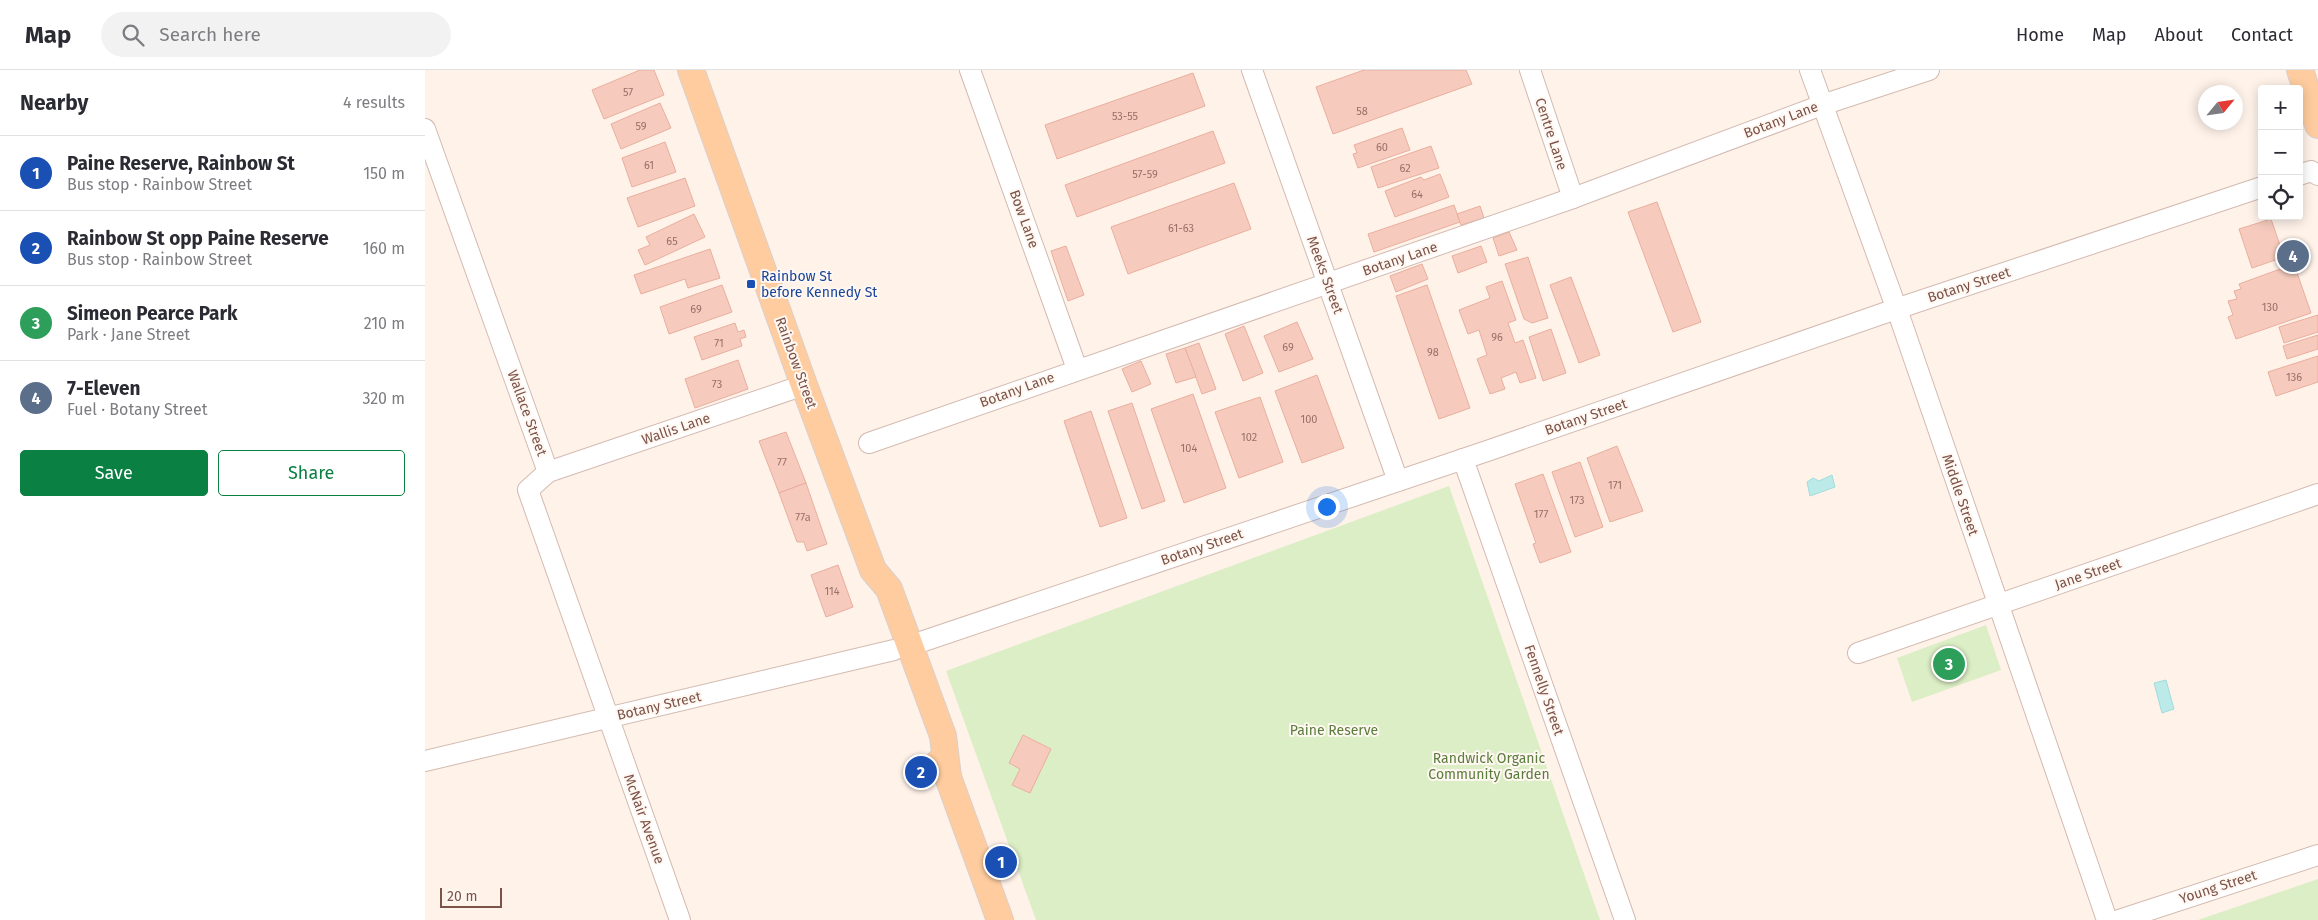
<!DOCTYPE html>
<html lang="en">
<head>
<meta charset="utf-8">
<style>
	:root { --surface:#fff; --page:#f2f2f3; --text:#2b2b33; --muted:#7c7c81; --line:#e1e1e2; --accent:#0b8043 }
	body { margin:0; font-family:"Fira Sans",sans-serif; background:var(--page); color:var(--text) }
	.controls { position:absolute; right:15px; top:15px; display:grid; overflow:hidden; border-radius:5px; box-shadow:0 2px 12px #0003 }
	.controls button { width:45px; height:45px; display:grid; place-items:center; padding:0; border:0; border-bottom:1px solid var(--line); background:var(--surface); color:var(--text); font:25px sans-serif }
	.compass { position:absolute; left:1773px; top:15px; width:45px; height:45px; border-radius:50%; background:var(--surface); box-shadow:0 2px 12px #0003; rotate:61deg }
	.scale { position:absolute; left:15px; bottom:12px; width:62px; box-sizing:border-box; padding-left:5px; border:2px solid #7c5349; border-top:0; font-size:14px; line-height:18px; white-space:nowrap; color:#7c5349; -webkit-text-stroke:4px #fff7f1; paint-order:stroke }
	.you { position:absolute; left:901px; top:436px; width:18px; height:18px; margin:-12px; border:4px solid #fff; border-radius:50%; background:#1a73e8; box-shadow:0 0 0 8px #1a73e833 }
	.badge { display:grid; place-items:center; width:32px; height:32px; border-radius:50%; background:var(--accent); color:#fff; font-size:16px; font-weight:700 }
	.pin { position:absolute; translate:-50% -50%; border:2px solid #fff; box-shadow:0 1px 5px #0006 }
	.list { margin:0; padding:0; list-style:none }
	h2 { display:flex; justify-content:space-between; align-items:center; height:65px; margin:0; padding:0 20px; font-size:21px }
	h2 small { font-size:16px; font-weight:400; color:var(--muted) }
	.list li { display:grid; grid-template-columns:32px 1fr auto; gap:15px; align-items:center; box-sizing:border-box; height:75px; padding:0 20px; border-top:1px solid var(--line) }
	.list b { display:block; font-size:19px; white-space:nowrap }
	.list p { margin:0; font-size:16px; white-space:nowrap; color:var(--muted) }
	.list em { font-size:16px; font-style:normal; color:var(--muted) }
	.actions { display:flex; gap:10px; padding:15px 20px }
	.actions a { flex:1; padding:11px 0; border:1px solid var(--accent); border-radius:5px; text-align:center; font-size:18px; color:var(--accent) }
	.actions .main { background:var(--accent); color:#fff }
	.icon { flex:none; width:28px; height:28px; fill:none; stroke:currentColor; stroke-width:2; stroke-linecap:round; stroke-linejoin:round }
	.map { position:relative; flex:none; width:1893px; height:850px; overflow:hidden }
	header { display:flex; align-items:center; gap:30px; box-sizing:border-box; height:70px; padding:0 25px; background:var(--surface); border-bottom:1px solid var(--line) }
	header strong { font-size:24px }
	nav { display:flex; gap:28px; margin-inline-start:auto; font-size:18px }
	.search { width:350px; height:45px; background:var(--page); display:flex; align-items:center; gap:12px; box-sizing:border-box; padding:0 18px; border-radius:28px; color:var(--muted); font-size:19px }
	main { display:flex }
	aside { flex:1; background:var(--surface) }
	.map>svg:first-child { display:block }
</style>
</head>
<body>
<header>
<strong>Map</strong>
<div class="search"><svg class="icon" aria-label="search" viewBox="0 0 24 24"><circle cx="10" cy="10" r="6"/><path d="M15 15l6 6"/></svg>Search here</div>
<nav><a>Home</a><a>Map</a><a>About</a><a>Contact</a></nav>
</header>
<main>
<aside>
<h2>Nearby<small>4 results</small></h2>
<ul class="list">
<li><span class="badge" style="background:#1a4fb4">1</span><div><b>Paine Reserve, Rainbow St</b><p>Bus stop · Rainbow Street</p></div><em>150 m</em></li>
<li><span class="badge" style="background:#1a4fb4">2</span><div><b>Rainbow St opp Paine Reserve</b><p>Bus stop · Rainbow Street</p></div><em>160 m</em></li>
<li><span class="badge" style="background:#2e9e5b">3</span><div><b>Simeon Pearce Park</b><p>Park · Jane Street</p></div><em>210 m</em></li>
<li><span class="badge" style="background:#5c6f8a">4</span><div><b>7-Eleven</b><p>Fuel · Botany Street</p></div><em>320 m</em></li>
</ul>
<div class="actions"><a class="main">Save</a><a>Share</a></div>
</aside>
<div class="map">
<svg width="1893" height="850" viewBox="0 0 1893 850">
	<rect width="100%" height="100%" fill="#fef2e9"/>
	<g fill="#dceec5">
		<path d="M 1024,416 L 1175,850 L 611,850 L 521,601 Z"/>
		<path d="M 1561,555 L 1576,600 L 1487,632 L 1472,588 Z"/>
		<path d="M 1893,809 L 1893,850 L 1773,850 Z"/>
	</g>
	<g fill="#bbeae9" stroke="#a0dddc">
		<path d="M 1407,405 L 1410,417 L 1385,426 L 1382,412 L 1388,408 L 1394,411 Z"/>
		<path d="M 1741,610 L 1749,639 L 1737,643 L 1729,613 Z"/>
	</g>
	<g fill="#f6cbbe" stroke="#eaae9d">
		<path d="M 215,0 L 229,0 L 239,25 L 179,49 L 167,20 Z"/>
		<path d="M 939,0 L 1041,0 L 1047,14 L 908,64 L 891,17 Z"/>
		<path d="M 768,3 L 780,36 L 632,89 L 620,55 Z"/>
		<path d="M 235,33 L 246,58 L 196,79 L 186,54 Z"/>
		<path d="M 977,58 L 985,80 L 933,98 L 928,84 L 932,83 L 929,75 Z"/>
		<path d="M 788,61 L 800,93 L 652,147 L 640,115 Z"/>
		<path d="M 240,72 L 251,102 L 207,117 L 197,88 Z"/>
		<path d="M 1006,76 L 1014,98 L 953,118 L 946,97 Z"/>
		<path d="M 1015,104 L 1024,127 L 970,147 L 960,121 L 996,107 L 999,110 Z"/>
		<path d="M 260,108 L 270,136 L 213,157 L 202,128 Z"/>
		<path d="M 809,113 L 826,159 L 703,204 L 686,157 Z"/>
		<path d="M 1232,132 L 1276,252 L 1248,262 L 1203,142 Z"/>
		<path d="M 1029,135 L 1035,152 L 949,182 L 943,164 Z"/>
		<path d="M 1055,136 L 1059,148 L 1036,155 L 1032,144 Z"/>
		<path d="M 269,144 L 280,167 L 220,195 L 213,180 L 225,175 L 221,167 Z"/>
		<path d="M 1846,149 L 1859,187 L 1827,198 L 1814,159 Z"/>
		<path d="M 1084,162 L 1092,180 L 1074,186 L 1068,168 Z"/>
		<path d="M 641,176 L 659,225 L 643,231 L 626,181 Z"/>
		<path d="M 1056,176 L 1062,192 L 1033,203 L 1027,186 Z"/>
		<path d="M 285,179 L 295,208 L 263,218 L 260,209 L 216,224 L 209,205 Z"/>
		<path d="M 1103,187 L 1123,248 L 1107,253 L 1099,249 L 1080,194 Z"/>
		<path d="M 997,194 L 1003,209 L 971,222 L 965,206 Z"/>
		<path d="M 1869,194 L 1886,243 L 1811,269 L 1803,247 L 1808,245 L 1803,231 L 1812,229 L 1809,221 L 1816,219 L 1814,214 Z"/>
		<path d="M 1146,207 L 1175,285 L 1154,293 L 1125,215 Z"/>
		<path d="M 1077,211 L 1091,250 L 1083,253 L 1090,273 L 1098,270 L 1111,308 L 1095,313 L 1091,302 L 1076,308 L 1080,319 L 1065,324 L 1052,289 L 1062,285 L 1054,260 L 1043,264 L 1034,240 L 1065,228 L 1061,217 Z"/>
		<path d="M 297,215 L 307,242 L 244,264 L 235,237 Z"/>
		<path d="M 1002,215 L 1045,338 L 1014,349 L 971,226 Z"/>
		<path d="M 1893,245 L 1893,262 L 1859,273 L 1854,257 Z"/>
		<path d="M 872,252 L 888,289 L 854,302 L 839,266 Z"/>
		<path d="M 310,253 L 313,262 L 319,260 L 321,267 L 315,269 L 317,276 L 277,290 L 269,267 Z"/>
		<path d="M 819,256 L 838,303 L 818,311 L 800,264 Z"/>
		<path d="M 1126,259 L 1141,303 L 1118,311 L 1104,267 Z"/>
		<path d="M 1893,265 L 1893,279 L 1862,289 L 1858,276 Z"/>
		<path d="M 774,273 L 791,319 L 777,324 L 760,278 Z"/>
		<path d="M 760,278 L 771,307 L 751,313 L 741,284 Z"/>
		<path d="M 1893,286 L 1893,312 L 1851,326 L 1843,302 Z"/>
		<path d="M 313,290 L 323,319 L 270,338 L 260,309 Z"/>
		<path d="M 716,291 L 726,314 L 707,322 L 697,299 Z"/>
		<path d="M 892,305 L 919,378 L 877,393 L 850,321 Z"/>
		<path d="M 768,324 L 801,418 L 759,433 L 726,339 Z"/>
		<path d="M 835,327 L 858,392 L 814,408 L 790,342 Z"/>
		<path d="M 707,333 L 740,431 L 717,439 L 683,341 Z"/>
		<path d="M 666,341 L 702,448 L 675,457 L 639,351 Z"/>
		<path d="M 361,362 L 381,413 L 354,423 L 334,371 Z"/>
		<path d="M 1192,376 L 1218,441 L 1185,452 L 1162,388 Z"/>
		<path d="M 1155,392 L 1178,457 L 1150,467 L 1127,402 Z"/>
		<path d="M 1118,404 L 1146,482 L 1115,493 L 1108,474 L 1111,473 L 1090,414 Z"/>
		<path d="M 381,413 L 402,474 L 382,481 L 379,472 L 372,472 L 354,423 Z"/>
		<path d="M 413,495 L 428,537 L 401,547 L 386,505 Z"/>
		<path d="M 598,665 L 626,679 L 605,723 L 587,715 L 595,699 L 584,693 Z"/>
	</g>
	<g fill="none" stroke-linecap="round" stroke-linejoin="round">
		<g stroke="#d4bab0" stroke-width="22">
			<g id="minor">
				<path d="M 545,0 L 652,299"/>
				<path d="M 827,0 L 973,411"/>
				<path d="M 1105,0 L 1148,128"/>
				<path d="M 1385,0 L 1475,248 L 1682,850"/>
				<path d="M 0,59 L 123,402 L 103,420 L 255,850"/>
				<path d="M 1874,105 L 1886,101 L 1893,105"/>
				<path d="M 444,373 L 1148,128 L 1397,35 L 1504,0"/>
				<path d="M 1038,389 L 1200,850"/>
				<path d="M 123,402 L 379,315"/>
				<path d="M 484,576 L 1065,380 L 1471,239 L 1837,117"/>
				<path d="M 1433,583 L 1893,424"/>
				<path d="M 0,691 L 469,580"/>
				<path d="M 1694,850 L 1893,785"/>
			</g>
		</g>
		<g stroke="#dacfcc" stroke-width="28">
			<g id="major">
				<path d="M 266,0 L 379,315 L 448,500 L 464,519 L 518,666 L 523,707"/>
				<path d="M 1875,0 L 1893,55"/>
				<path d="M 514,692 L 523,707 L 575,850"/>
			</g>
		</g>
		<use href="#minor" stroke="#fff" stroke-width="20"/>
		<use href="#major" stroke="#ffcc9f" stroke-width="26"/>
	</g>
	<rect fill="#1a4fb4" stroke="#fff7f1" stroke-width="2" x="321" y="209" width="10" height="10" rx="2.5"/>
	<g text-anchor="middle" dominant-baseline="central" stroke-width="4" stroke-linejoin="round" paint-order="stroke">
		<g font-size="11" fill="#9a7166">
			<text x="203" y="22">57</text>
			<text x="937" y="41">58</text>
			<text x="700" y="46">53-55</text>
			<text x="216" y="56">59</text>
			<text x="957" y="77">60</text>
			<text x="224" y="95">61</text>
			<text x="980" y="98">62</text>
			<text x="720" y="104">57-59</text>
			<text x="992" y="124">64</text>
			<text x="756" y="158">61-63</text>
			<text x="247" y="171">65</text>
			<text x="1845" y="237">130</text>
			<text x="271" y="239">69</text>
			<text x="1072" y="267">96</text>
			<text x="294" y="273">71</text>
			<text x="863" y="277">69</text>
			<text x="1008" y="282">98</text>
			<text x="1869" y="307">136</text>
			<text x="292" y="314">73</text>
			<text x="884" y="349">100</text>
			<text x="824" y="367">102</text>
			<text x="764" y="378">104</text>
			<text x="357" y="392">77</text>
			<text x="1190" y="415">171</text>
			<text x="1152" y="430">173</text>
			<text x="1116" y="444">177</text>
			<text x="378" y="447">77a</text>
			<text x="407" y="521">114</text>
		</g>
		<g font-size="14" fill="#7c5349" stroke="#fff7f1">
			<text transform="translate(1356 50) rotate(-21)">Botany Lane</text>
			<text transform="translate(1126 64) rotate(72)">Centre Lane</text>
			<text transform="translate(599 149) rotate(70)">Bow Lane</text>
			<text transform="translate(975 189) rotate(-19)">Botany Lane</text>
			<text transform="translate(900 205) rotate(70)">Meeks Street</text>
			<text transform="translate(1544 215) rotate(-18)">Botany Street</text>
			<text transform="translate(371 293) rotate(70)">Rainbow Street</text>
			<text transform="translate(592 320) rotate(-20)">Botany Lane</text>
			<text transform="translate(102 343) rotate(70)">Wallace Street</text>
			<text transform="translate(1161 347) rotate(-19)">Botany Street</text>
			<text transform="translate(251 359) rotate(-19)">Wallis Lane</text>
			<text transform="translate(1535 425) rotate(71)">Middle Street</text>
			<text transform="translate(777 477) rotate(-19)">Botany Street</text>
			<text transform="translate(1663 504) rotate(-19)">Jane Street</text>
			<text transform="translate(1119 620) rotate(71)">Fennelly Street</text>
			<text transform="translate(234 636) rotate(-13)">Botany Street</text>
			<text transform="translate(219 749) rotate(70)">McNair Avenue</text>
			<text transform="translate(1793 817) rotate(-18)">Young Street</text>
		</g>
		<g font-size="14" fill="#164399" stroke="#fff7f1" text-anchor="start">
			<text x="336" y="206">Rainbow St<tspan x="336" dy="16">before Kennedy St</tspan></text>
		</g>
		<g font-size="14" fill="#5a7c3d" stroke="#fff7f1">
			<text x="909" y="660">Paine Reserve</text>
			<text x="1064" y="688">Randwick Organic<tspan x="1064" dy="16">Community Garden</tspan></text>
		</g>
	</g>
</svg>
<div class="controls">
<button>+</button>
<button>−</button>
<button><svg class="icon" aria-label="locate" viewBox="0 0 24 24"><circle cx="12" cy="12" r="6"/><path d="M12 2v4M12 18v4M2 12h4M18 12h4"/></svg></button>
</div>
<svg class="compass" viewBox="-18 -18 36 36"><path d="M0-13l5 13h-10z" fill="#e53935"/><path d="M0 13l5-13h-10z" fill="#7c7c81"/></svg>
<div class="scale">20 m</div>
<div class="you"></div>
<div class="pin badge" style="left:576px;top:792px;background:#1a4fb4">1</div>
<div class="pin badge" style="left:496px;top:702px;background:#1a4fb4">2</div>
<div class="pin badge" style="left:1524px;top:594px;background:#2e9e5b">3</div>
<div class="pin badge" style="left:1868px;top:186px;background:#5c6f8a">4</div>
</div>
</main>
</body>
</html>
